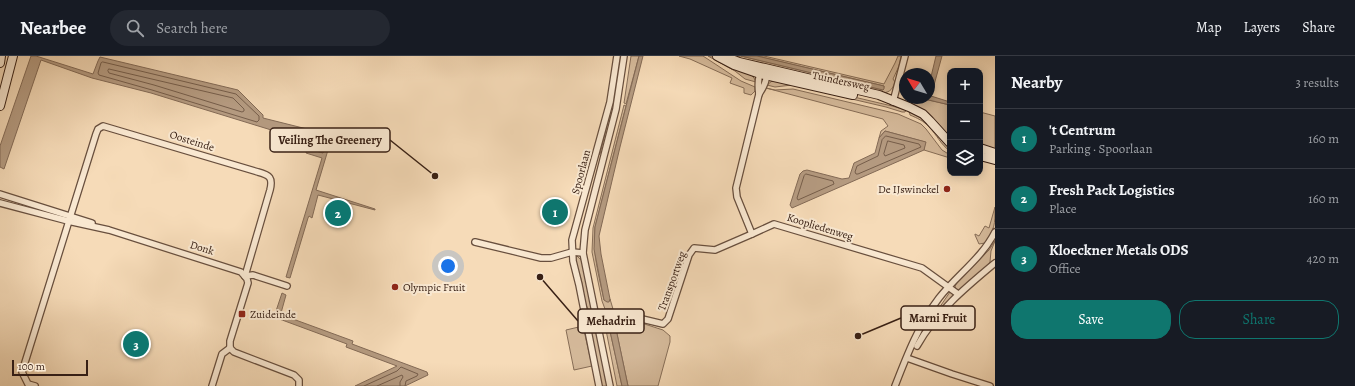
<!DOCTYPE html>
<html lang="en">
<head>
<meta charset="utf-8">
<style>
	:root { --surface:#171b24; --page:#242831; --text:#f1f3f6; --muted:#9ea1a6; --line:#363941; --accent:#0f766e }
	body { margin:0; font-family:Alegreya,serif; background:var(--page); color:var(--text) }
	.controls { position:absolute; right:12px; top:12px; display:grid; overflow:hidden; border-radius:8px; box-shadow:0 2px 10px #0003 }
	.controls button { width:36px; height:36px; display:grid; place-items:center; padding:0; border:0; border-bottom:1px solid var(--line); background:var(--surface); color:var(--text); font:20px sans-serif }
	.compass { position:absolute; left:899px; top:12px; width:36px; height:36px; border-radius:50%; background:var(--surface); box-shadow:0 2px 10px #0003; rotate:308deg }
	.scale { position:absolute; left:12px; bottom:10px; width:76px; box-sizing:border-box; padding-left:4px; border:2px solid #382015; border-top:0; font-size:11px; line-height:14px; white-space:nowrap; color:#382015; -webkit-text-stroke:3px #f9e8d1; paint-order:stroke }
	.you { position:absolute; left:448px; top:210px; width:14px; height:14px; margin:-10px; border:3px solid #fff; border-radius:50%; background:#1a73e8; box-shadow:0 0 0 6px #1a73e833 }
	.badge { display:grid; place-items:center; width:26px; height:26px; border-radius:50%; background:var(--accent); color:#fff; font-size:13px; font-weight:700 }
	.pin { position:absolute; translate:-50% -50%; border:2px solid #fff; box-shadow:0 1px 4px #0006 }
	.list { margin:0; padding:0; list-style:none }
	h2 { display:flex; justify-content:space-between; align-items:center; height:52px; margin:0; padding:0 16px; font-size:17px }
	h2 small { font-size:13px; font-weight:400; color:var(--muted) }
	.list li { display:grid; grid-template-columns:26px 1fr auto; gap:12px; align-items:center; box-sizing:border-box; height:60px; padding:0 16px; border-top:1px solid var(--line) }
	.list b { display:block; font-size:15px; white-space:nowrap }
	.list p { margin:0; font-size:13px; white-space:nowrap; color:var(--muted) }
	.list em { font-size:13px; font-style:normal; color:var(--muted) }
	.actions { display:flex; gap:8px; padding:12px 16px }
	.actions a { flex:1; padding:9px 0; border:1px solid var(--accent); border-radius:16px; text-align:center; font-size:14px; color:var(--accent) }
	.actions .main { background:var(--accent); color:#fff }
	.icon { flex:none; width:22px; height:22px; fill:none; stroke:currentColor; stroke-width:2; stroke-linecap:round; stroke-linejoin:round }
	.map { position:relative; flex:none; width:995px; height:330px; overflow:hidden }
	header { display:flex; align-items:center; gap:24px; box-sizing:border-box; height:56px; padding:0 20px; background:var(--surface); border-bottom:1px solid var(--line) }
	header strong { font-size:19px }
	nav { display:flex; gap:22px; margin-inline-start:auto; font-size:14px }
	.search { width:280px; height:36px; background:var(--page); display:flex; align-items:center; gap:10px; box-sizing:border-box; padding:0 14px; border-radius:22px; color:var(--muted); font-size:15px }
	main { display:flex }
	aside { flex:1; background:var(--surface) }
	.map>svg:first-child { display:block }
</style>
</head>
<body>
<header>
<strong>Nearbee</strong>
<div class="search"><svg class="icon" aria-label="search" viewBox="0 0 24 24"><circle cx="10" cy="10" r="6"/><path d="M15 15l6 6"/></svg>Search here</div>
<nav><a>Map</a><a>Layers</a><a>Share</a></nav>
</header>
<main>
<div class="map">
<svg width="995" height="330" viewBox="0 0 995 330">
	<rect width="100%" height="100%" fill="#f6dbb8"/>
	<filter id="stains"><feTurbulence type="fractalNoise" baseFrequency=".005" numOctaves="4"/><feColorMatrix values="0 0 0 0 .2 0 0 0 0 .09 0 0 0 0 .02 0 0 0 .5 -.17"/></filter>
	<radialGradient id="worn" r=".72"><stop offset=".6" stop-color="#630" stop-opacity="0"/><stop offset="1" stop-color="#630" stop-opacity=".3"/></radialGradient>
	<g fill="#d6bb9c" stroke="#876e58">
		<path d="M 618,0 L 623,0 L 615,49 L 608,66 L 600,98 L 597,100 Z"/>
		<path d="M 631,0 L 639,0 L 626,48 L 624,47 Z"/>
		<path d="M 679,0 L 703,0 L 741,25 L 755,31 L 755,35 L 751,39 L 744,37 L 744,32 L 730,27 L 732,22 L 690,3 Z"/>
		<path d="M 708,0 L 712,0 L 751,19 L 754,22 L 756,26 L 745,23 L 735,15 Z"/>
		<path d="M 728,0 L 741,0 L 883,34 L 884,31 L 884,30 L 757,0 L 764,0 L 884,28 L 895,7 L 898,0 L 901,0 L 899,10 L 893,23 L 895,26 C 893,32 891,36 883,37 Z"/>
		<path d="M 782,24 L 892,50 L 906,54 L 905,56 L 902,56 L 886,51 L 792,29 L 775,31 L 767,29 L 772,25 Z"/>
		<path d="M 766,32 L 775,34 L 793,33 L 898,58 L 921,68 L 926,73 L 942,94 L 950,99 L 950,102 L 924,94 L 925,86 L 885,75 L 879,82 L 881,75 L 888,70 L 883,63 Z"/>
		<path d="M 910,42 L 920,42 L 950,49 L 950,79 C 936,70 927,56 912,48 L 913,43 Z"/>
		<path d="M 624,49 L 626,50 L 595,171 C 592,196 599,220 604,244 L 610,244 L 610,243 L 613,253 L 605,253 L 602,245 L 592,196 L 593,172 Z"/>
		<path d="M 909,55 L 922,62 L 950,89 L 950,95 C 941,89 937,79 929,71 C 924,65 917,62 910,59 Z"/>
		<path d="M 980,56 L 995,60 L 995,94 L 980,90 Z"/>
		<path d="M 995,151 C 995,169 995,172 985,187 L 979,188 L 975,179 L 975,178 L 979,180 L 985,170 L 989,172 Z"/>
		<path d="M 995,185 L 991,195 L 990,206 L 988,209 L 962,232 L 958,235 L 956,234 L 955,230 L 957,227 L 989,194 Z"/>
		<path d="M 577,200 L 581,204 L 583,207 L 593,255 L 591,257 C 583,249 584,234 581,223 C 579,215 576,210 575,201 Z"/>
		<path d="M 950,236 L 952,237 L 954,239 L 923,277 L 935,258 Z"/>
		<path d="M 619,262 L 626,262 L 663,274 L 670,280 L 670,286 L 658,330 L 628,330 L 616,273 L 615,271 L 612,271 L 610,275 L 622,330 L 617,330 L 606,274 L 608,265 Z"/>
		<path d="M 592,266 L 595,267 L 608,330 L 601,330 L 590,270 Z"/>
		<path d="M 583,270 L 592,310 L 574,314 L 566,274 Z"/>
	</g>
	<g fill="#b59b81" stroke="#836a56">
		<path d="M 31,0 L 36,0 L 93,18 L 98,5 L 100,1 L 238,34 L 263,59 L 263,62 L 311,74 L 326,89 L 328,94 L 316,134 L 375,153 L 375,154 L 318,139 L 312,162 L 309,160 L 308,162 L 290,222 L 286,221 L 322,102 L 306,97 L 308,88 L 307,85 L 151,37 L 92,22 L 41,4 L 4,113 L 0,111 L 0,90 Z"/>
		<path d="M 639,0 L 643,0 L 620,91 L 599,180 L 601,198 L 610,243 L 609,246 L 607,246 L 604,244 L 594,193 L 595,171 Z"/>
		<path d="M 741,0 L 757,0 L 884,30 L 884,33 L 883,34 Z"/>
		<path d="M 936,0 L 942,0 L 931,40 L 950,46 L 950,49 L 920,42 L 929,42 L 929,29 Z"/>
		<path d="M 885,75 L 926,86 L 924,94 L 792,152 L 790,149 L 800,118 L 803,115 L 807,114 L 842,123 L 849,122 L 854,107 L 875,97 L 879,82 Z"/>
		<path d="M 282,237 L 286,239 L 281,257 L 282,259 L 353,285 L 352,288 L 427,316 L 428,319 L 405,330 L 355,330 L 397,310 L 346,291 L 347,288 L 274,261 Z"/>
		<path d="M 612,271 L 615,271 L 616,273 L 628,330 L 622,330 L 610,275 Z"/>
	</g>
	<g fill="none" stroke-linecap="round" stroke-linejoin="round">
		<g stroke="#765e4b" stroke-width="1">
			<path d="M 103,6 L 236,38 L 259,60 L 259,64 L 257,66 L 152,34 L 99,19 L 98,17 L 101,7 Z"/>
			<path d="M 109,13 L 233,42 L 244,53 L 244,55 L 242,56 L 154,29 L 109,17 L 108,15 Z"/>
			<path d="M 886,80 L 919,88 L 921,91 L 858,118 L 856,118 L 855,116 L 857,110 L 878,100 L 882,84 Z"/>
			<path d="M 313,83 L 322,91 L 324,95 L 323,97 L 312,94 L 311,84 Z"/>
			<path d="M 888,85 L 904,89 L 905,92 L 885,100 L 884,98 Z"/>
			<path d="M 806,118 L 833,125 L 834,128 L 798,144 L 797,142 L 804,120 Z"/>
			<path d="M 364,330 L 397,315 L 401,311 L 418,318 L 417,320 L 406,325 L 405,330"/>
			<path d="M 377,330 L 402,319 L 403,321 L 400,326 L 400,330"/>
		</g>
		<g stroke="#684f3e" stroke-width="8">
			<g id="street">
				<path d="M 766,17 C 768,24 763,32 759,38 L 736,132 L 737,141 L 752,178 L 774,168 L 922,212 L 958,238"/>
				<path d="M 759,38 C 758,31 757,21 762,15"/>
				<path d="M 893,46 L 905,0"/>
				<path d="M 0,138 L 92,167"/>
				<path d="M 0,147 L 68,165 L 109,174 L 241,216 L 247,223 L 248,227 L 230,285 L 230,292"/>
				<path d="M 475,186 L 541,202 L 551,202 L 572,196 L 583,197"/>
				<path d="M 245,220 L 253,219 L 287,230"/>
				<path d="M 586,262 L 617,257 L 663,268 L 668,263 L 689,199 L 694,192 L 715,194 L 752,178"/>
				<path d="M 917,290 C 936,256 965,232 995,207"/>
				<path d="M 230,292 L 234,296 L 294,319 L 299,324 L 299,330"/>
				<path d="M 907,302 L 952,318 L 990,330"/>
				<path d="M 35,330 L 28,328 L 22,316 L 96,78 L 98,73 L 103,70 L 258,116 C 270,119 273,122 270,134 L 245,220"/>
				<path d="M 212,330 L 222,298 L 230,292"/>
				<path d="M 599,330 L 579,229 L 573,205 L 572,184 L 610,46 L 617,0"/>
				<path d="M 610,330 L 583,197 L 585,174 L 616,53 L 624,0"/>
				<path d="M 895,330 C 907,299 919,268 939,242 C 957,219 982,202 995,176"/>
			</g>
		</g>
		<g stroke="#382015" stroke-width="10">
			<g id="secondary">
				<path d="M 717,0 L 734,9 L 760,18 L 853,39"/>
				<path d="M 724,0 L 739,6 L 765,12 L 879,39 L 909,51 L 923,58 L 930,65 L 950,87"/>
				<path d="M 0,7 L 1,0"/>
				<path d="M 0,50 L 13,0"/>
				<path d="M 980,92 L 995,97"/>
				<path d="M 980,100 L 995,104"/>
			</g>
		</g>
		<use href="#street" stroke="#f9e8d1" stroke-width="5.5"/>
		<use href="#secondary" stroke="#f9e8d1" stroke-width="8"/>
	</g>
	<g fill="#8f2418" stroke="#f9e8d1" stroke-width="1.5">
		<circle cx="947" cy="133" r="4"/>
		<circle cx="395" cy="231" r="4"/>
		<rect x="238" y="254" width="8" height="8" rx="2"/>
	</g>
	<g text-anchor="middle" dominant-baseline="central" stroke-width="4" stroke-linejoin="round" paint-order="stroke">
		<g font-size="11" fill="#382015" stroke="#f9e8d1">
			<text transform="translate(841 25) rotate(12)">Tuindersweg</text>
			<text transform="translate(192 85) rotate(17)">Oosteinde</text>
			<text transform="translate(581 116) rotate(-75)">Spoorlaan</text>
			<text transform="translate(820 171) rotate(17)">Koopliedenweg</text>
			<text transform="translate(202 192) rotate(17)">Donk</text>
			<text transform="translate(672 225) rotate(-70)">Transportweg</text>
		</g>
		<g font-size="11" fill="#382015" stroke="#f9e8d1" text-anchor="start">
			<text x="939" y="133" text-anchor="end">De IJswinckel</text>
			<text x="403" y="231">Olympic Fruit</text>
			<text x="250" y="258">Zuideinde</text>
		</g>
	</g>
	<path fill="none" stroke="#382015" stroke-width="1.5" d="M435 120L390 84M858 280L901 262M540 221L578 265"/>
	<g fill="#382015" stroke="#f9e8d1" stroke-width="1.5">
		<circle cx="435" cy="120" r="4"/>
		<circle cx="858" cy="280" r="4"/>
		<circle cx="540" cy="221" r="4"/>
	</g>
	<g fill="#f9e8d1" stroke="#382015" stroke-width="1.5">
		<rect x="270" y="72" width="120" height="24" rx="4"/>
		<rect x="901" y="250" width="74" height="24" rx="4"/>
		<rect x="578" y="253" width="66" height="24" rx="4"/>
	</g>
	<g font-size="12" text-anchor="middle" font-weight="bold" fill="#382015">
		<text x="330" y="88">Veiling The Greenery</text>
		<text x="938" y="266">Marni Fruit</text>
		<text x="611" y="269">Mehadrin</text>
	</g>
	<rect width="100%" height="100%" filter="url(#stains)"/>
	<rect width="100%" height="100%" fill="url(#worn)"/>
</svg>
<div class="controls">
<button>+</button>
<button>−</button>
<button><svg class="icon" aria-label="layers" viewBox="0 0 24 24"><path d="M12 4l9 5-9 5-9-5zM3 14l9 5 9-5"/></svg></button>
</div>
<svg class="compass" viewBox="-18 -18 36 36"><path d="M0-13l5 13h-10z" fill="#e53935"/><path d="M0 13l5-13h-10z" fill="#9ea1a6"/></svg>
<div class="scale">100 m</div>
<div class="you"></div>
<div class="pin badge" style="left:555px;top:156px">1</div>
<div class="pin badge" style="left:338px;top:157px">2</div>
<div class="pin badge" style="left:136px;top:288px">3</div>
</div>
<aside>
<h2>Nearby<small>3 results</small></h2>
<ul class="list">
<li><span class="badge">1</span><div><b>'t Centrum</b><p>Parking · Spoorlaan</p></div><em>160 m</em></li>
<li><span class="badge">2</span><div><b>Fresh Pack Logistics</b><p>Place</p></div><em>160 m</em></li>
<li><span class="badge">3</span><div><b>Kloeckner Metals ODS</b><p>Office</p></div><em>420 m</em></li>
</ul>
<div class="actions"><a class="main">Save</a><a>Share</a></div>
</aside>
</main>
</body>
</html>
